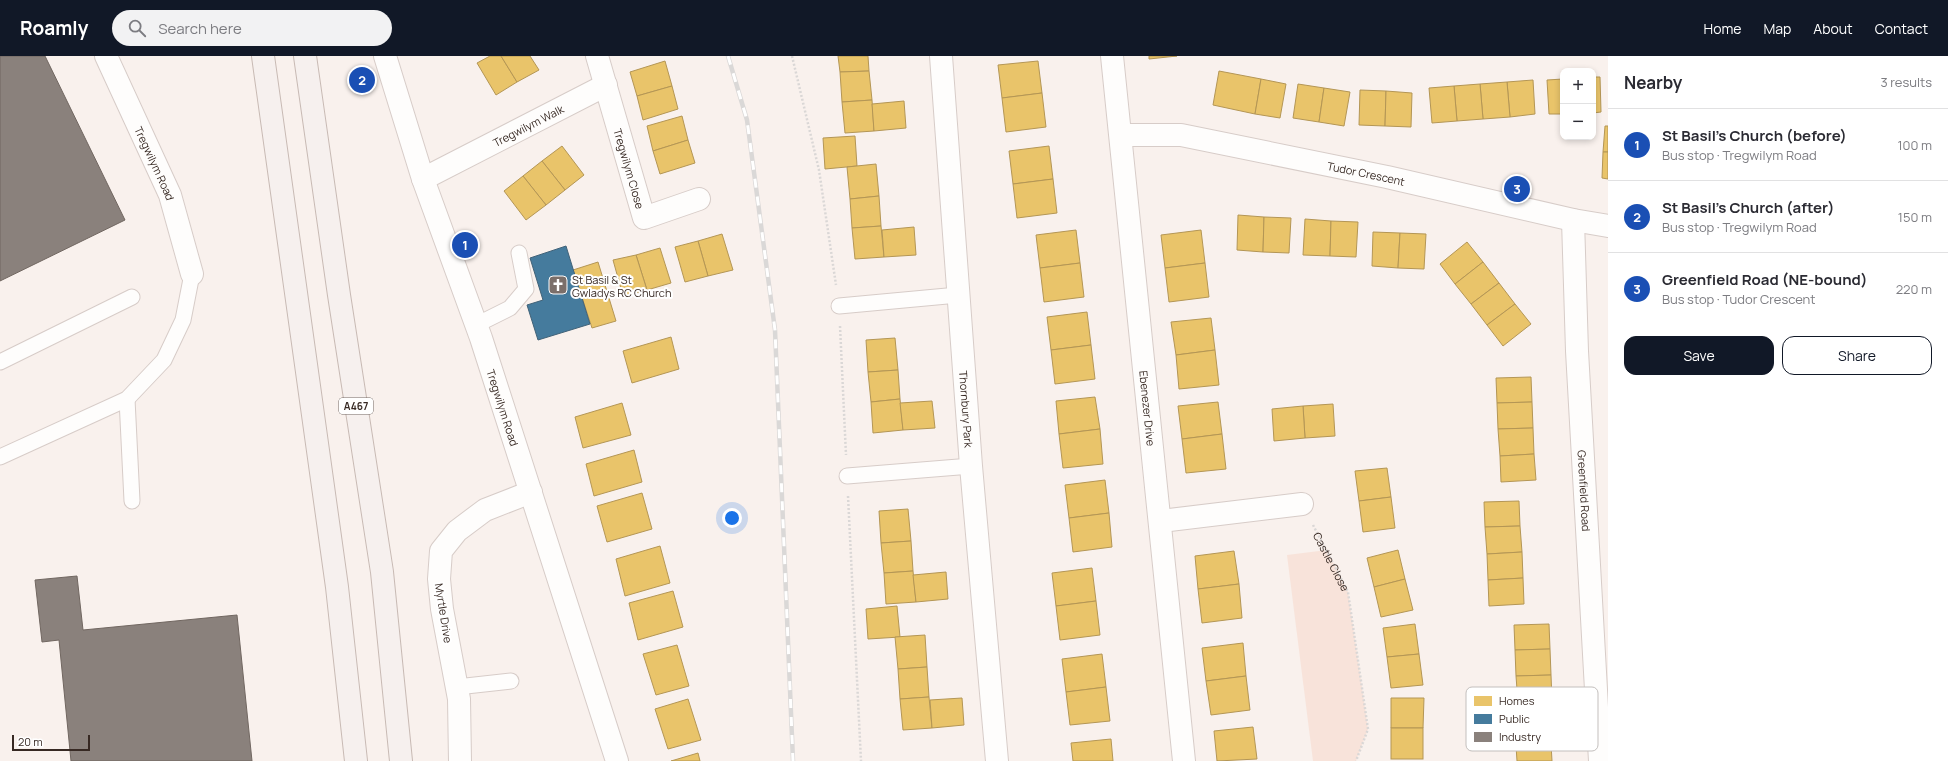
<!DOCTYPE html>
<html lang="en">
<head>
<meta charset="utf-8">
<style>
	:root { --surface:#fff; --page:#f2f2f3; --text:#2b2b33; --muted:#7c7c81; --line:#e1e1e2; --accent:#111827 }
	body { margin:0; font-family:Manrope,sans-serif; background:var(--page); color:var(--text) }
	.controls { position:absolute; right:12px; top:12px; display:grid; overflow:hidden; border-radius:8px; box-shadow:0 2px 6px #0003 }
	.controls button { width:36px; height:36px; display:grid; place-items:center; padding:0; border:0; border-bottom:1px solid var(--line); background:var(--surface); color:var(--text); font:20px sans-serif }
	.scale { position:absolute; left:12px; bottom:10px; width:78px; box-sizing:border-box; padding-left:4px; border:2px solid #372923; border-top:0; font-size:11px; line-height:14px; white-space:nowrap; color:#372923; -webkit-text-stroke:3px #fff; paint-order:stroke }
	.you { position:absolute; left:732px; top:462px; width:14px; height:14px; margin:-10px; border:3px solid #fff; border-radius:50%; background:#1a73e8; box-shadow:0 0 0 6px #1a73e833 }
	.badge { display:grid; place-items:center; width:26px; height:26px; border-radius:50%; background:var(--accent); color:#fff; font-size:13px; font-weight:700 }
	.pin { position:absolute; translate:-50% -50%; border:2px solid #fff; box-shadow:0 1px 4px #0006 }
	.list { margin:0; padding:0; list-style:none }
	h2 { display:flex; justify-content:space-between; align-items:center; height:52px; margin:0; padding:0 16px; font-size:17px }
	h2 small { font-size:13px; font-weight:400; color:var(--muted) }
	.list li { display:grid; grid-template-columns:26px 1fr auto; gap:12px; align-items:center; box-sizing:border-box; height:72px; padding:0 16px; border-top:1px solid var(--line) }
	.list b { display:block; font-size:15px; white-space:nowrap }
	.list p { margin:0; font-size:13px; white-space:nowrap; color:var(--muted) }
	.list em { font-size:13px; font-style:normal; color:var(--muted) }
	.actions { display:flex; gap:8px; padding:12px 16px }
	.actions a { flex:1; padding:9px 0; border:1px solid var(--accent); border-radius:12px; text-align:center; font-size:14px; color:var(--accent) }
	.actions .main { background:var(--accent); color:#fff }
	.icon { flex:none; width:22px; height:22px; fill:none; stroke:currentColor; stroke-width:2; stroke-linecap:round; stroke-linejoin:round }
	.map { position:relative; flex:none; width:1608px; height:705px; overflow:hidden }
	header { display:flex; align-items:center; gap:24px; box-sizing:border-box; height:56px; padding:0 20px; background:var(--accent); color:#fff }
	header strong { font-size:19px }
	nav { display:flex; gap:22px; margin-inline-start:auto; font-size:14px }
	.search { width:280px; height:36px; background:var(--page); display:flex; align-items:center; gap:10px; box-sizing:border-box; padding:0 14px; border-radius:22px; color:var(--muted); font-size:15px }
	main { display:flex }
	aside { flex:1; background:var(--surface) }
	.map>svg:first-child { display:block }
</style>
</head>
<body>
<header>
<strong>Roamly</strong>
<div class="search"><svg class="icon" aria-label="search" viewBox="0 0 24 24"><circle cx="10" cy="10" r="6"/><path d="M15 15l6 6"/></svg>Search here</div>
<nav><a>Home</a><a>Map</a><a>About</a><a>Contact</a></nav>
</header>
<main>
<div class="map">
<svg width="1608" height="705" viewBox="0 0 1608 705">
	<rect width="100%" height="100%" fill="#f9f1ed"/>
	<path fill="#f8e3da" d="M 1327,494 L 1348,536 L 1368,673 L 1356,705 L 1313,705 L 1287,499 Z"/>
	<g fill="#e9c46a" stroke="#b49655">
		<path d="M 490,0 L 501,0 L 517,26 L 496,39 L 477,7 Z"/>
		<path d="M 501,0 L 530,0 L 539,14 L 517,26 Z"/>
		<path d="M 838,0 L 868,0 L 869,15 L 840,16 Z"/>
		<path d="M 1149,0 L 1177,0 L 1149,3 Z"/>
		<path d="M 665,5 L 672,30 L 637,40 L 630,16 Z"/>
		<path d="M 1038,5 L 1042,37 L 1002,42 L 998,9 Z"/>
		<path d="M 869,15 L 872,44 L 842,46 L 840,16 Z"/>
		<path d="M 1219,15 L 1261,23 L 1255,58 L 1213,49 Z"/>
		<path d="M 1593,21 L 1600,21 L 1601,56 L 1593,57 Z"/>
		<path d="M 1261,23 L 1286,28 L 1280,62 L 1255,58 Z"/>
		<path d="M 1563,23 L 1563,58 L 1549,58 L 1547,24 Z"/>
		<path d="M 1533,24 L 1535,58 L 1510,61 L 1507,26 Z"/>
		<path d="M 1507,26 L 1510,61 L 1483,63 L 1480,28 Z"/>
		<path d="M 1298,28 L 1324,32 L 1319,66 L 1293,62 Z"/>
		<path d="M 1480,28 L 1483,63 L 1457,65 L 1454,30 Z"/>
		<path d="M 672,30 L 678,53 L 643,64 L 637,40 Z"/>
		<path d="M 1454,30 L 1457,65 L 1432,67 L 1429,32 Z"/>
		<path d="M 1324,32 L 1350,36 L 1344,70 L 1319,66 Z"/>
		<path d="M 1360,34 L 1386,35 L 1385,70 L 1359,69 Z"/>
		<path d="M 1386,35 L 1412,37 L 1411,71 L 1385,70 Z"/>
		<path d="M 1042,37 L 1046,71 L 1006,76 L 1002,42 Z"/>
		<path d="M 872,44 L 874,75 L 845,77 L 842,46 Z"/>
		<path d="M 904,45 L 906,72 L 874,75 L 872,48 Z"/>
		<path d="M 682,60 L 688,84 L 653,95 L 647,70 Z"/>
		<path d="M 1605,70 L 1608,70 L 1608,96 L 1603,96 Z"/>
		<path d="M 855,80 L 857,110 L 825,113 L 823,82 Z"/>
		<path d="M 688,84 L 695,107 L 660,118 L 653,95 Z"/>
		<path d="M 562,90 L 584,119 L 565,134 L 542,105 Z"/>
		<path d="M 1049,90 L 1053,123 L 1013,128 L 1009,95 Z"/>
		<path d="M 1603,96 L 1608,96 L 1608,123 L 1602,122 Z"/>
		<path d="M 542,105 L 565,134 L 546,149 L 523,120 Z"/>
		<path d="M 876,108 L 879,140 L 850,143 L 847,111 Z"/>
		<path d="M 523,120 L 546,149 L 526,164 L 504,135 Z"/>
		<path d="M 1053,123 L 1057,157 L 1017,162 L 1013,128 Z"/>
		<path d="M 879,140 L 881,170 L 852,172 L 850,143 Z"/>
		<path d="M 1238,159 L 1264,161 L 1263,196 L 1237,194 Z"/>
		<path d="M 1264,161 L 1291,162 L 1289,197 L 1263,196 Z"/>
		<path d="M 1305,163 L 1331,165 L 1330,200 L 1303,199 Z"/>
		<path d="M 1331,165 L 1358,166 L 1356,201 L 1330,200 Z"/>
		<path d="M 881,170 L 884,201 L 855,203 L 852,172 Z"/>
		<path d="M 914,171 L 916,199 L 884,201 L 882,174 Z"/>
		<path d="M 1076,174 L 1080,207 L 1040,212 L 1036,179 Z"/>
		<path d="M 1201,174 L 1205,207 L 1165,212 L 1161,179 Z"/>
		<path d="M 1373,176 L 1400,177 L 1398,212 L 1372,210 Z"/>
		<path d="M 1400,177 L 1426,178 L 1424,213 L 1398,212 Z"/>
		<path d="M 722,178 L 733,214 L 708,220 L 698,185 Z"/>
		<path d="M 698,185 L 708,220 L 685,226 L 675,191 Z"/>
		<path d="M 1467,186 L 1483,206 L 1455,228 L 1440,208 Z"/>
		<path d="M 660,192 L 671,227 L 647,234 L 636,199 Z"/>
		<path d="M 636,199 L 647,234 L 623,240 L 613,204 Z"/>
		<path d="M 598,206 L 616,265 L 592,272 L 573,214 Z"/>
		<path d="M 1483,206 L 1499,227 L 1471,248 L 1455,228 Z"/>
		<path d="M 1080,207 L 1084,241 L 1044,246 L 1040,212 Z"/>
		<path d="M 1205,207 L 1209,241 L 1169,246 L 1165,212 Z"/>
		<path d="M 1499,227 L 1515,248 L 1487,269 L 1471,248 Z"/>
		<path d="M 1515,248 L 1531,268 L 1503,290 L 1487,269 Z"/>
		<path d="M 1087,256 L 1091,289 L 1051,294 L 1047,261 Z"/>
		<path d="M 1211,262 L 1215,294 L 1176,299 L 1171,266 Z"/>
		<path d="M 671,281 L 679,313 L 632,327 L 623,295 Z"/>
		<path d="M 895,282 L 898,314 L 868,316 L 866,284 Z"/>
		<path d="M 1091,289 L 1095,323 L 1055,328 L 1051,294 Z"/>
		<path d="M 1215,294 L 1219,329 L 1179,333 L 1176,299 Z"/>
		<path d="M 898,314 L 900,343 L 871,346 L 868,316 Z"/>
		<path d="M 1531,321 L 1532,346 L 1497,347 L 1496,322 Z"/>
		<path d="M 1095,341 L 1100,373 L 1059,378 L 1056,345 Z"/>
		<path d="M 900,343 L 903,374 L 873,377 L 871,346 Z"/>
		<path d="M 932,345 L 935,372 L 903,374 L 900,347 Z"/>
		<path d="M 1218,346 L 1222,378 L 1182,383 L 1178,350 Z"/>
		<path d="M 1532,346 L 1533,372 L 1498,373 L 1497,347 Z"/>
		<path d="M 622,347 L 631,379 L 583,392 L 575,361 Z"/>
		<path d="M 1333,348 L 1335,380 L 1305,382 L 1303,350 Z"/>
		<path d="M 1303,350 L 1305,382 L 1274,385 L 1272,353 Z"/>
		<path d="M 1533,372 L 1534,398 L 1500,400 L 1498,373 Z"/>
		<path d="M 1100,373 L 1103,408 L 1063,412 L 1059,378 Z"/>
		<path d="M 1222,378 L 1226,413 L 1186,417 L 1182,383 Z"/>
		<path d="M 634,394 L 642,426 L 594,440 L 586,408 Z"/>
		<path d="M 1534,398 L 1536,424 L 1501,426 L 1500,400 Z"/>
		<path d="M 1387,412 L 1391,441 L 1359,445 L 1355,415 Z"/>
		<path d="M 1105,424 L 1109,457 L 1069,462 L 1065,429 Z"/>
		<path d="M 642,437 L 652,473 L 607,486 L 597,450 Z"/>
		<path d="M 1391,441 L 1395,472 L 1363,476 L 1359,445 Z"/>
		<path d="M 1519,445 L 1520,470 L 1485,471 L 1484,446 Z"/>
		<path d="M 908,453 L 911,485 L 881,487 L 879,455 Z"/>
		<path d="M 1109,457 L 1112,491 L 1073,496 L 1069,462 Z"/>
		<path d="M 1520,470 L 1522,496 L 1487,498 L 1485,471 Z"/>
		<path d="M 911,485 L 913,515 L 884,517 L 881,487 Z"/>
		<path d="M 660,490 L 670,527 L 625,540 L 616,503 Z"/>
		<path d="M 1398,494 L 1405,523 L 1374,531 L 1367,502 Z"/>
		<path d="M 1234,495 L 1239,528 L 1198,533 L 1195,500 Z"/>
		<path d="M 1522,496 L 1523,522 L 1488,524 L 1487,498 Z"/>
		<path d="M 1092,512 L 1096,545 L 1056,550 L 1052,517 Z"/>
		<path d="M 913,515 L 916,546 L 886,548 L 884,517 Z"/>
		<path d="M 946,516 L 948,543 L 916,546 L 913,519 Z"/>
		<path d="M 1523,522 L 1524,548 L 1489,550 L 1488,524 Z"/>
		<path d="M 1405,523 L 1413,554 L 1381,561 L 1374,531 Z"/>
		<path d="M 1239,528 L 1242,562 L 1202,567 L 1198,533 Z"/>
		<path d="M 673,535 L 683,571 L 638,584 L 629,547 Z"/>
		<path d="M 1096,545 L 1100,579 L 1060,584 L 1056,550 Z"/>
		<path d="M 897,550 L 900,581 L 868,583 L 866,553 Z"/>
		<path d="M 1415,568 L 1419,598 L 1387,601 L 1383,572 Z"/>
		<path d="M 1549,568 L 1550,593 L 1515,594 L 1514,569 Z"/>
		<path d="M 925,579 L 927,611 L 898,613 L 895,581 Z"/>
		<path d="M 1243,587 L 1246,620 L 1206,625 L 1202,592 Z"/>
		<path d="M 677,589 L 689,630 L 656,639 L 643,598 Z"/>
		<path d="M 1550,593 L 1551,619 L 1516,620 L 1515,594 Z"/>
		<path d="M 1102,598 L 1106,631 L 1066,636 L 1062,603 Z"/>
		<path d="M 1419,598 L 1423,629 L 1391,632 L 1387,601 Z"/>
		<path d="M 927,611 L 929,641 L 900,643 L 898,613 Z"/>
		<path d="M 1551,619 L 1552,645 L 1518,647 L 1516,620 Z"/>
		<path d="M 1246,620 L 1250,654 L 1211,659 L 1206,625 Z"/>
		<path d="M 1106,631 L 1110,665 L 1070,669 L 1066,636 Z"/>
		<path d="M 929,641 L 932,672 L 903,674 L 900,643 Z"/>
		<path d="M 962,642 L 964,669 L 932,672 L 930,644 Z"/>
		<path d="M 1391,642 L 1424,642 L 1423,672 L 1391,672 Z"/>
		<path d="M 688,643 L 701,684 L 668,693 L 655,653 Z"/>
		<path d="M 1253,671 L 1257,703 L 1217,705 L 1214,675 Z"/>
		<rect x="1391" y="672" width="32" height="31"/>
		<path d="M 1111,683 L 1113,705 L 1073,705 L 1071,687 Z"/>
		<path d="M 1551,688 L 1552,705 L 1517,705 L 1516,690 Z"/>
		<path d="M 698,697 L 700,705 L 671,705 Z"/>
	</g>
	<path fill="#457b9d" stroke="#416278" d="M 566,190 L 590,268 L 538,284 L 527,249 L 543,244 L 530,202 Z"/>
	<g fill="#8a817c" stroke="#716761">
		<path d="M 0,0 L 45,0 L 125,164 L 0,225 Z"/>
		<path d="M 77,520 L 83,574 L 237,559 L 252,705 L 71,705 L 59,584 L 42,586 L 35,524 Z"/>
	</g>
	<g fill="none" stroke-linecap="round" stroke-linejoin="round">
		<g stroke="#d7ccc8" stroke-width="17">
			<g id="lane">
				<path d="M 839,250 L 958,239"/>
				<path d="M 476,269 L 510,252 L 526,233 L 519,197"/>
				<path d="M 0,306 L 132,241"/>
				<path d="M 127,343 L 132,445"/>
				<path d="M 0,401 L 127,343 L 164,304 L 183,264 L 192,218"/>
				<path d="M 847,420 L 971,410"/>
				<path d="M 457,631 L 511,625"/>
			</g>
		</g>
		<g stroke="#d7ccc8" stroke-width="24">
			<g id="street">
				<path id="s2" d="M 106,0 L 170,139 L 192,218"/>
				<path id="s3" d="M 597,0 L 644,162 L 699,143"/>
				<path id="s4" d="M 941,0 L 971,410 L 997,705"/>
				<path id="s5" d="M 1112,0 L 1184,705"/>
				<path id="s6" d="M 1121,79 L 1181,79 L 1387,121 L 1573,164 L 1608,170"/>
				<path id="s7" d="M 423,123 L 606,29"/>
				<path id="s8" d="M 1573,164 L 1577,295 L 1600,705"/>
				<path d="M 1161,465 L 1302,448"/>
				<path d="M 460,705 L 459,643 L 442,553 L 439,523 L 441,495 L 457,475 L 485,454 L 531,436"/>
			</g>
		</g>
		<g stroke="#d7ccc8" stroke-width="24">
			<g id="secondary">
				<path id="s9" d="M 385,0 L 423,123 L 481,282 L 617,705"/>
			</g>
		</g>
		<g stroke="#c8bab4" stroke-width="24">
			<g id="primary">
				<path d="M 263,0 L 337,531 L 356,705"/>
				<path d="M 305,0 L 339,239 L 382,516 L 401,705"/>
			</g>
		</g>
		<g stroke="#dad7d6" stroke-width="2.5" stroke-dasharray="2 2" stroke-linecap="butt">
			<path d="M 792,0 L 819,114 L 836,229"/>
			<path d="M 840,270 L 846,399"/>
			<path d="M 848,440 L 861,705"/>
			<path id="s1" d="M 1313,469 L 1348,536 L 1368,673 L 1356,705"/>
		</g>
		<use href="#lane" stroke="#fefdfc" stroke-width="15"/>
		<use href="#street" stroke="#fefdfc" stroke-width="22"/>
		<use href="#secondary" stroke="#fefdfc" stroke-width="22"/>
		<use href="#primary" stroke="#f6f0ee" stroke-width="22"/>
		<g stroke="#dad8d7" stroke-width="4.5">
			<path id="rail" d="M 728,0 L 747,64 L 775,274 L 793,705"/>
		</g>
		<use href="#rail" stroke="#fff" stroke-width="3" stroke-dasharray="9" stroke-linecap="butt"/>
	</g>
	<defs>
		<g id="church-square" transform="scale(1)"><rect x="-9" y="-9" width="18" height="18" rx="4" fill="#7b6f6a" stroke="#fff"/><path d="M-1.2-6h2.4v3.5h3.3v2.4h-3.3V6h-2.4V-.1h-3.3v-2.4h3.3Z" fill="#fff"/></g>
	</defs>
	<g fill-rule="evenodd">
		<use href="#church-square" x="558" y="229"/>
	</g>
	<g text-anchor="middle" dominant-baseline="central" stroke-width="4" stroke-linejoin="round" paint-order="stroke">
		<rect fill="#fff" stroke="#736965" stroke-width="1" x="339" y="342" width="34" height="16" rx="3"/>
		<g font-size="10" font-weight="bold" fill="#372923">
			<text x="356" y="350">A467</text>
		</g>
		<g font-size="11" fill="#372923" stroke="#fff">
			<text stroke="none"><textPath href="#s7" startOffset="118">Tregwilym Walk</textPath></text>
			<text stroke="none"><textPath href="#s2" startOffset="118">Tregwilym Road</textPath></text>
			<text stroke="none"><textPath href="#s3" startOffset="117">Tregwilym Close</textPath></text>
			<text stroke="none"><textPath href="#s6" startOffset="249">Tudor Crescent</textPath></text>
			<text stroke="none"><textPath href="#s9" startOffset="371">Tregwilym Road</textPath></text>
			<text stroke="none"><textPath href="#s5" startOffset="354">Ebenezer Drive</textPath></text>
			<text stroke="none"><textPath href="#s4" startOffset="354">Thornbury Park</textPath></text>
			<text stroke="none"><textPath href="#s8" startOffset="271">Greenfield Road</textPath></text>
			<text stroke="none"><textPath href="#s1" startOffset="41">Castle Close</textPath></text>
			<text transform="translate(444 557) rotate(81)">Myrtle Drive</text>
		</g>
		<g font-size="11" fill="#372923" stroke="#fff" text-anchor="start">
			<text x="572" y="223">St Basil &amp; St<tspan x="572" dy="13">Gwladys RC Church</tspan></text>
		</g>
	</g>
	<rect x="1466" y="631" width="132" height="64" rx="6" fill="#fff" stroke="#c3bfbd" stroke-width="1"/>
	<rect x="1474" y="640" width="18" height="10" fill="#e9c46a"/>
	<rect x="1474" y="658" width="18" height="10" fill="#457b9d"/>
	<rect x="1474" y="676" width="18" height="10" fill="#8a817c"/>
	<g font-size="11" fill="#372923">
		<text x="1499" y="649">Homes</text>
		<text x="1499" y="667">Public</text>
		<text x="1499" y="685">Industry</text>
	</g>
</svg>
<div class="controls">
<button>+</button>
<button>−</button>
</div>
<div class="scale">20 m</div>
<div class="you"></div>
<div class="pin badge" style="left:465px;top:189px;background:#1a4fb4">1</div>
<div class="pin badge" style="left:362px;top:24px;background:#1a4fb4">2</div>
<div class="pin badge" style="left:1517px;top:133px;background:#1a4fb4">3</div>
</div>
<aside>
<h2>Nearby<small>3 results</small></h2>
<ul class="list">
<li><span class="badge" style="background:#1a4fb4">1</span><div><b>St Basil's Church (before)</b><p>Bus stop · Tregwilym Road</p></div><em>100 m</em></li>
<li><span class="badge" style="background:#1a4fb4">2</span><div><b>St Basil's Church (after)</b><p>Bus stop · Tregwilym Road</p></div><em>150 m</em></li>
<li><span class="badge" style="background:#1a4fb4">3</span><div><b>Greenfield Road (NE-bound)</b><p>Bus stop · Tudor Crescent</p></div><em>220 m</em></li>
</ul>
<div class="actions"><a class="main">Save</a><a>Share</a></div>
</aside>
</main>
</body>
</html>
